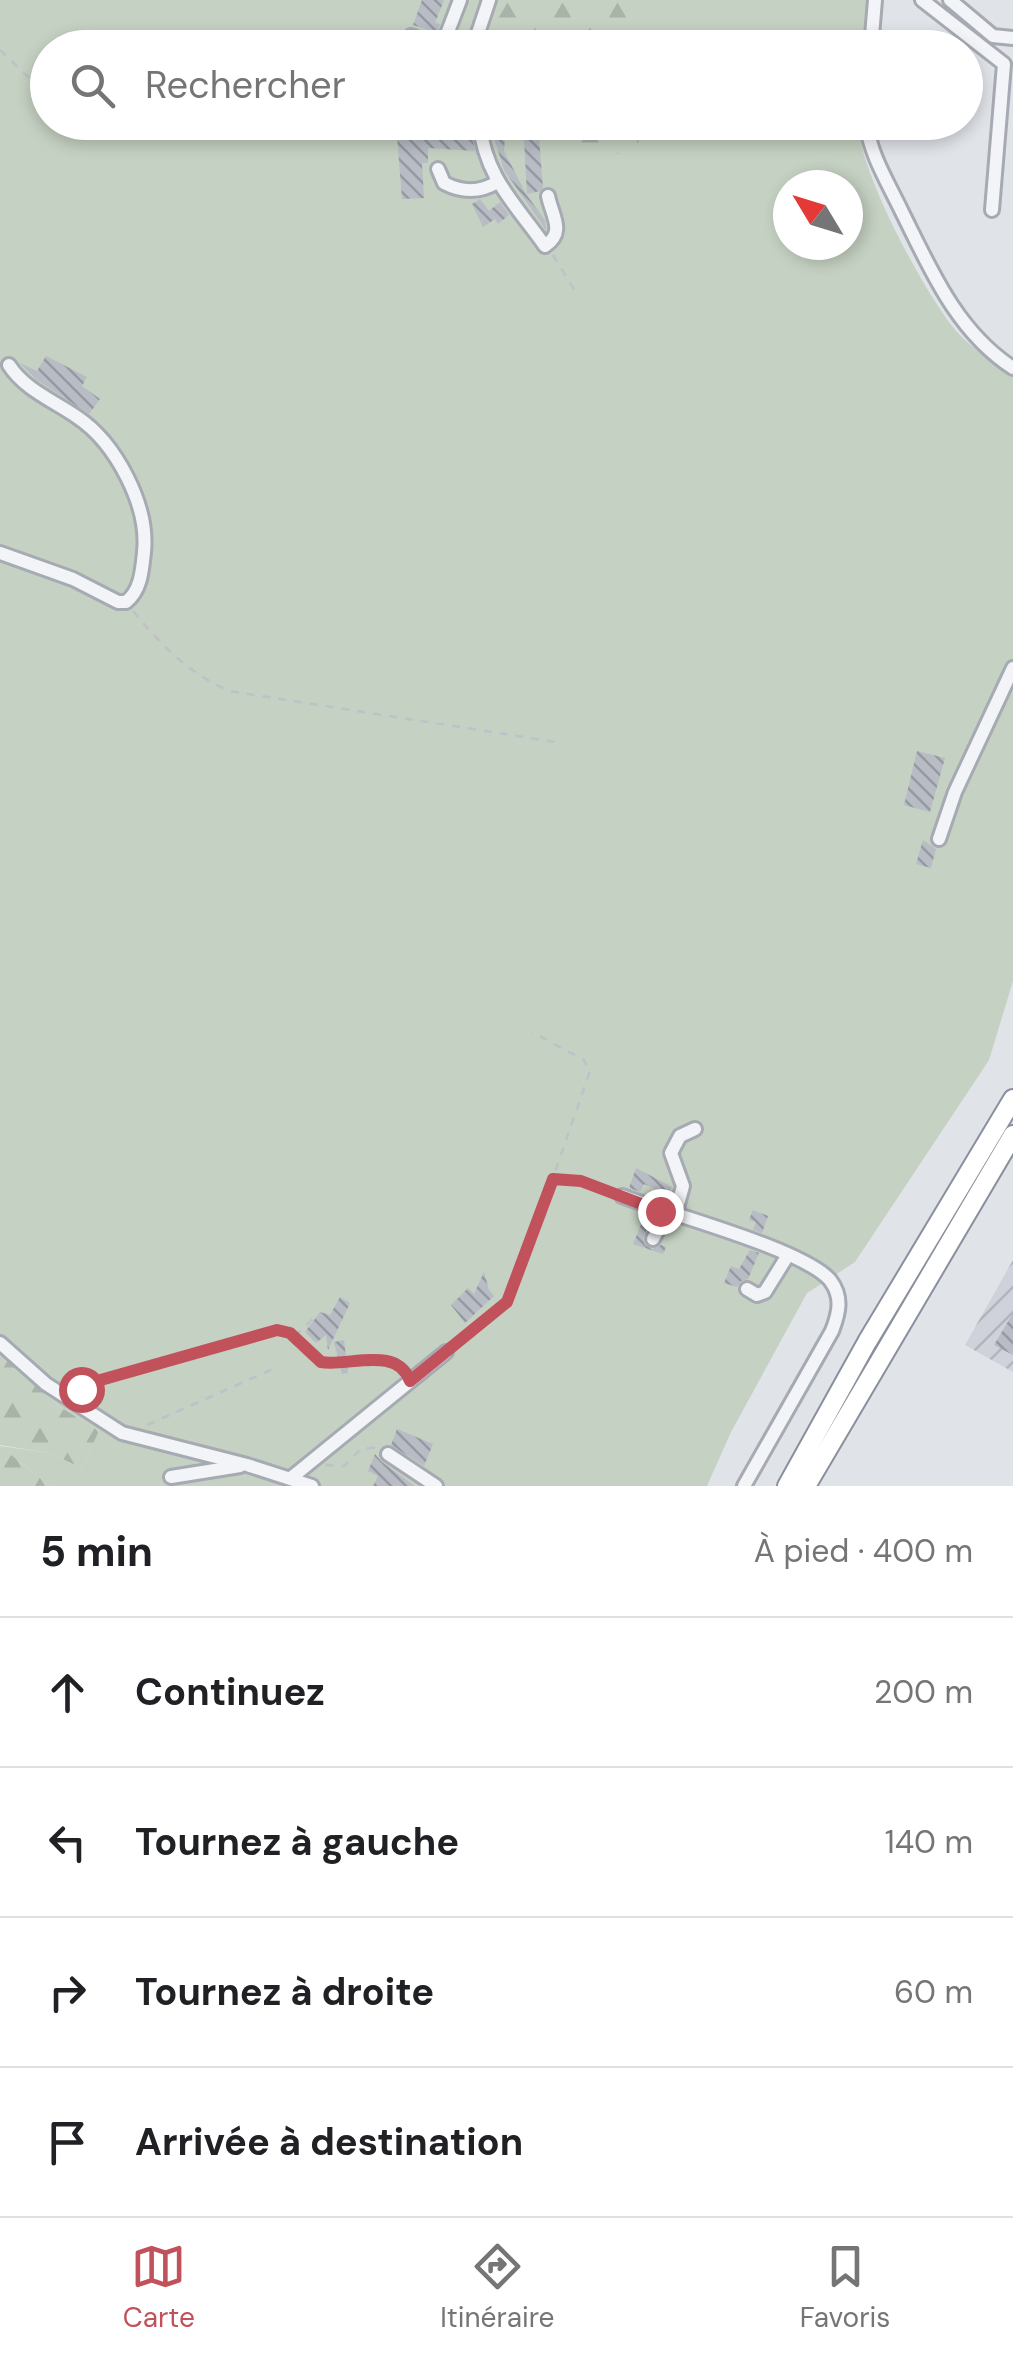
<!DOCTYPE html>
<html lang="fr">
<head>
<meta charset="utf-8">
<style>
	:root { --surface:#fff; --page:#f2f2f2; --text:#202124; --muted:#757577; --line:#e0e0e0; --accent:#c1515a }
	body { margin:0; font-family:"DM Sans",sans-serif; background:var(--page); color:var(--text) }
	.compass { position:absolute; left:773px; top:170px; width:90px; height:90px; border-radius:50%; background:var(--surface); box-shadow:0 5px 15px #0003; rotate:308deg }
	.stop { position:absolute; width:30px; height:30px; margin:-22px; border:8px solid #c1515a; border-radius:50%; background:#fff }
	.stop.end { background:#c1515a; border-color:#fff; box-shadow:0 2px 10px #0008 }
	.list { margin:0; padding:0; list-style:none }
	h2 { display:flex; justify-content:space-between; align-items:center; height:130px; margin:0; padding:0 40px; font-size:42px }
	h2 small { font-size:32px; font-weight:400; color:var(--muted) }
	.list li { display:grid; grid-template-columns:65px 1fr auto; gap:30px; align-items:center; box-sizing:border-box; height:150px; padding:0 40px; border-top:2px solid var(--line) }
	.list b { display:block; font-size:38px; white-space:nowrap }
	.list em { font-size:32px; font-style:normal; color:var(--muted) }
	.icon { flex:none; width:55px; height:55px; fill:none; stroke:currentColor; stroke-width:2; stroke-linecap:round; stroke-linejoin:round }
	.map { position:relative; flex:none; width:1013px; height:1486px; overflow:hidden }
	.search { position:absolute; background:var(--surface); box-shadow:0 5px 15px #0003; left:30px; right:30px; top:30px; height:110px; display:flex; align-items:center; gap:25px; box-sizing:border-box; padding:0 35px; border-radius:55px; color:var(--muted); font-size:38px }
	.sheet { height:730px; background:var(--surface) }
	nav { display:flex; justify-content:space-around; align-items:center; box-sizing:border-box; height:140px; border-top:2px solid var(--line); background:var(--surface); font-size:28px; color:var(--muted) }
	nav a { display:grid; justify-items:center; gap:5px }
	nav .on { color:var(--accent) }
	.map>svg:first-child { display:block }
</style>
</head>
<body>
<div class="map">
<svg width="1013" height="1486" viewBox="0 0 1013 1486">
	<defs>
		<pattern id="industrial-furrows" width="10" height="10" patternUnits="userSpaceOnUse" patternTransform="scale(2.5)"><rect width="10" height="10" fill="#cfd2da"/><path d="M-1 1l2-2M0 10L10 0M9 11l2-2" fill="none" stroke="#b2b5bc"/></pattern>
		<pattern id="forest-firs" width="22" height="20" patternUnits="userSpaceOnUse" patternTransform="scale(2.5)"><rect width="22" height="20" fill="#c5d1c2"/><path d="M5 1l3.5 6h-7zM16 11l3.5 6h-7z" fill="#a9b4a8"/></pattern>
		<pattern id="building-back-hatch" width="6" height="6" patternUnits="userSpaceOnUse" patternTransform="scale(2.5)"><rect width="6" height="6" fill="#b8bcc4"/><path d="M-1 5l2 2M0 0l6 6M5-1l2 2" fill="none" stroke="#9699a1"/></pattern>
	</defs>
	<rect width="100%" height="100%" fill="#e0e3e8"/>
	<path fill="url(#industrial-furrows)" d="M 1013,1260 L 1013,1372 L 965,1345 Z"/>
	<path fill="#c5d1c2" fill-rule="evenodd" d="M 0,0 L 869,0 L 865,47 L 48,48 L 48,122 L 858,123 C 860,173 920,284 952,326 C 967,346 992,361 1013,374 L 1013,981 L 989,1060 L 855,1262 L 807,1293 L 731,1432 L 707,1486 L 50,1486 L 0,1446 L 49,1453 L 82,1468 L 99,1431 L 57,1405 L 0,1353 ZM 788,185 L 848,185 L 848,245 L 788,245 Z"/>
	<g fill="url(#forest-firs)">
		<path d="M 492,0 L 665,0 L 631,37 L 631,47 L 523,47 L 513,38 L 479,44 Z"/>
		<path d="M 580,123 L 637,123 L 640,156 L 575,150 Z"/>
		<path d="M 0,1353 L 57,1405 L 99,1431 L 82,1468 L 49,1453 L 0,1445 Z"/>
		<path d="M 0,1446 L 50,1486 L 0,1486 Z"/>
	</g>
	<g fill="url(#building-back-hatch)">
		<path d="M 422,0 L 444,0 L 435,23 L 440,24 L 437,33 L 413,25 Z"/>
		<path d="M 462,122 L 469,122 L 475,151 L 428,148 L 428,163 L 422,163 L 424,198 L 402,199 L 397,136 L 429,134 L 429,126 L 442,127 L 442,136 L 463,137 Z"/>
		<path d="M 489,122 L 528,122 L 538,126 L 543,188 L 540,191 L 527,194 L 524,139 L 505,137 L 504,151 L 526,194 L 545,220 L 546,230 L 504,170 Z"/>
		<path d="M 480,199 L 489,211 L 500,202 L 509,215 L 498,224 L 495,219 L 483,227 L 472,204 Z"/>
		<path d="M 46,356 L 87,377 L 82,386 L 100,399 L 89,414 L 37,380 L 20,363 L 37,371 Z"/>
		<path d="M 917,751 L 945,758 L 930,812 L 904,805 Z"/>
		<path d="M 923,840 L 936,849 L 931,868 L 916,864 Z"/>
		<path d="M 636,1168 L 672,1187 L 669,1196 L 644,1184 L 640,1192 L 629,1188 Z"/>
		<path d="M 753,1210 L 768,1216 L 762,1233 L 753,1230 L 756,1222 L 749,1220 Z"/>
		<path d="M 642,1222 L 649,1225 L 643,1238 L 645,1245 L 652,1249 L 661,1245 L 666,1247 L 663,1254 L 633,1244 Z"/>
		<path d="M 750,1250 L 759,1253 L 748,1279 L 741,1281 L 737,1287 L 724,1283 L 731,1266 L 739,1269 Z"/>
		<path d="M 484,1272 L 489,1290 L 494,1296 L 465,1323 L 451,1305 L 468,1288 L 474,1294 Z"/>
		<path d="M 340,1297 L 350,1303 L 328,1350 L 326,1335 L 316,1343 L 305,1332 L 320,1312 L 330,1315 Z"/>
		<path d="M 1013,1313 L 1013,1355 L 994,1345 Z"/>
		<path d="M 344,1340 L 348,1373 L 342,1374 L 334,1342 Z"/>
		<path d="M 397,1429 L 433,1444 L 424,1466 L 391,1445 Z"/>
		<path d="M 375,1454 L 382,1462 L 415,1486 L 373,1486 L 378,1476 L 368,1471 Z"/>
	</g>
	<g fill="none" stroke-linecap="round" stroke-linejoin="round">
		<g stroke="#a6aab2" stroke-width="18">
			<g id="minor">
				<path d="M 922,0 L 1004,64 L 992,210"/>
				<path d="M 950,0 L 993,36 L 1013,38"/>
				<path d="M 411,36 L 429,42 L 473,47"/>
				<path d="M 444,42 L 460,0"/>
				<path d="M 473,48 L 489,0"/>
				<path d="M 871,48 L 875,0"/>
				<path d="M 479,122 C 486,179 514,202 545,246 C 566,232 552,216 548,196"/>
				<path d="M 866,122 C 870,154 887,181 901,210 C 930,268 956,331 1013,368"/>
				<path d="M 438,169 L 444,183 C 461,192 480,193 497,182"/>
				<path d="M 0,553 L 73,579 L 118,602 L 126,602 C 141,590 142,571 144,552 C 149,506 116,443 77,417 C 54,401 24,389 9,365"/>
				<path d="M 939,839 L 955,792 L 1013,668"/>
				<path d="M 622,1196 C 666,1213 803,1249 830,1280 C 843,1297 839,1313 832,1331 L 744,1486"/>
				<path d="M 675,1215 L 683,1186 L 671,1153 L 680,1136 L 695,1129"/>
				<path d="M 653,1239 L 667,1213"/>
				<path d="M 747,1289 L 757,1295 L 765,1292 L 788,1255"/>
				<path d="M 0,1343 L 46,1384 L 122,1433 L 247,1465 L 312,1486"/>
				<path d="M 388,1454 L 436,1486"/>
				<path d="M 171,1477 L 240,1466"/>
				<path d="M 291,1478 L 446,1352"/>
			</g>
		</g>
		<g stroke="#89909d" stroke-width="22">
			<g id="highway">
				<path d="M 787,1486 L 867,1342 L 1013,1099"/>
				<path d="M 806,1486 L 1013,1135"/>
			</g>
		</g>
		<g stroke="#bfc1c7" stroke-width="2.5" stroke-dasharray="8 8" stroke-linecap="butt">
			<path d="M 0,50 L 48,96"/>
			<path d="M 71,122 L 84,137"/>
			<path d="M 553,255 L 575,291"/>
			<path d="M 133,611 C 163,647 186,671 229,691 L 562,743"/>
			<path d="M 553,1179 L 581,1181 L 611,1192"/>
			<path d="M 295,1336 L 317,1315"/>
			<path d="M 455,1345 L 507,1302 L 514,1290 L 590,1071 L 584,1060 L 532,1032"/>
			<path d="M 80,1392 L 91,1383 L 277,1330 L 290,1333 L 321,1362 L 380,1360 L 404,1369"/>
			<path d="M 147,1425 L 273,1369"/>
			<path d="M 326,1465 L 344,1466 L 361,1449 L 379,1447"/>
		</g>
		<use href="#minor" stroke="#f3f4f7" stroke-width="12"/>
		<use href="#highway" stroke="#fff" stroke-width="18"/>
	</g>
	<g fill="none" stroke-linecap="round" stroke-linejoin="round">
		<path stroke="#c1515a" stroke-width="12" d="M 81,1389 L 90,1383 L 277,1330 L 290,1333 L 321,1362 C 348,1367 397,1345 410,1381 L 507,1302 L 553,1179 L 581,1181 L 660,1211"/>
	</g>
</svg>
<svg class="compass" viewBox="-18 -18 36 36"><path d="M0-13l5 13h-10z" fill="#e53935"/><path d="M0 13l5-13h-10z" fill="#757577"/></svg>
<div class="stop" style="left:81px;top:1389px"></div>
<div class="stop end" style="left:660px;top:1211px"></div>
<div class="search"><svg class="icon" aria-label="search" viewBox="0 0 24 24"><circle cx="10" cy="10" r="6"/><path d="M15 15l6 6"/></svg>Rechercher</div>
</div>
<section class="sheet">
<h2>5 min<small>À pied · 400 m</small></h2>
<ul class="list">
<li><svg class="icon" aria-label="ahead" viewBox="0 0 24 24"><path d="M12 20V5M6 11l6-6 6 6"/></svg><div><b>Continuez</b></div><em>200 m</em></li>
<li><svg class="icon" aria-label="left" viewBox="0 0 24 24"><path d="M17 20v-9H6M10 6l-5 5 5 5"/></svg><div><b>Tournez à gauche</b></div><em>140 m</em></li>
<li><svg class="icon" aria-label="right" viewBox="0 0 24 24"><path d="M7 20v-9h11M14 6l5 5-5 5"/></svg><div><b>Tournez à droite</b></div><em>60 m</em></li>
<li><svg class="icon" aria-label="arrive" viewBox="0 0 24 24"><path d="M6 21V4h12l-3 4 3 4H6"/></svg><div><b>Arrivée à destination</b></div></li>
</ul>
</section>
<nav>
<a class="on"><svg class="icon" aria-label="map" viewBox="0 0 24 24"><path d="M3 6l6-2 6 2 6-2v14l-6 2-6-2-6 2zM9 4v14M15 6v14"/></svg>Carte</a>
<a><svg class="icon" aria-label="directions" viewBox="0 0 24 24"><path d="M12 3l9 9-9 9-9-9zM9 14v-3h6M13 9l2 2-2 2"/></svg>Itinéraire</a>
<a><svg class="icon" aria-label="saved" viewBox="0 0 24 24"><path d="M7 4h10v16l-5-4-5 4z"/></svg>Favoris</a>
</nav>
</body>
</html>
